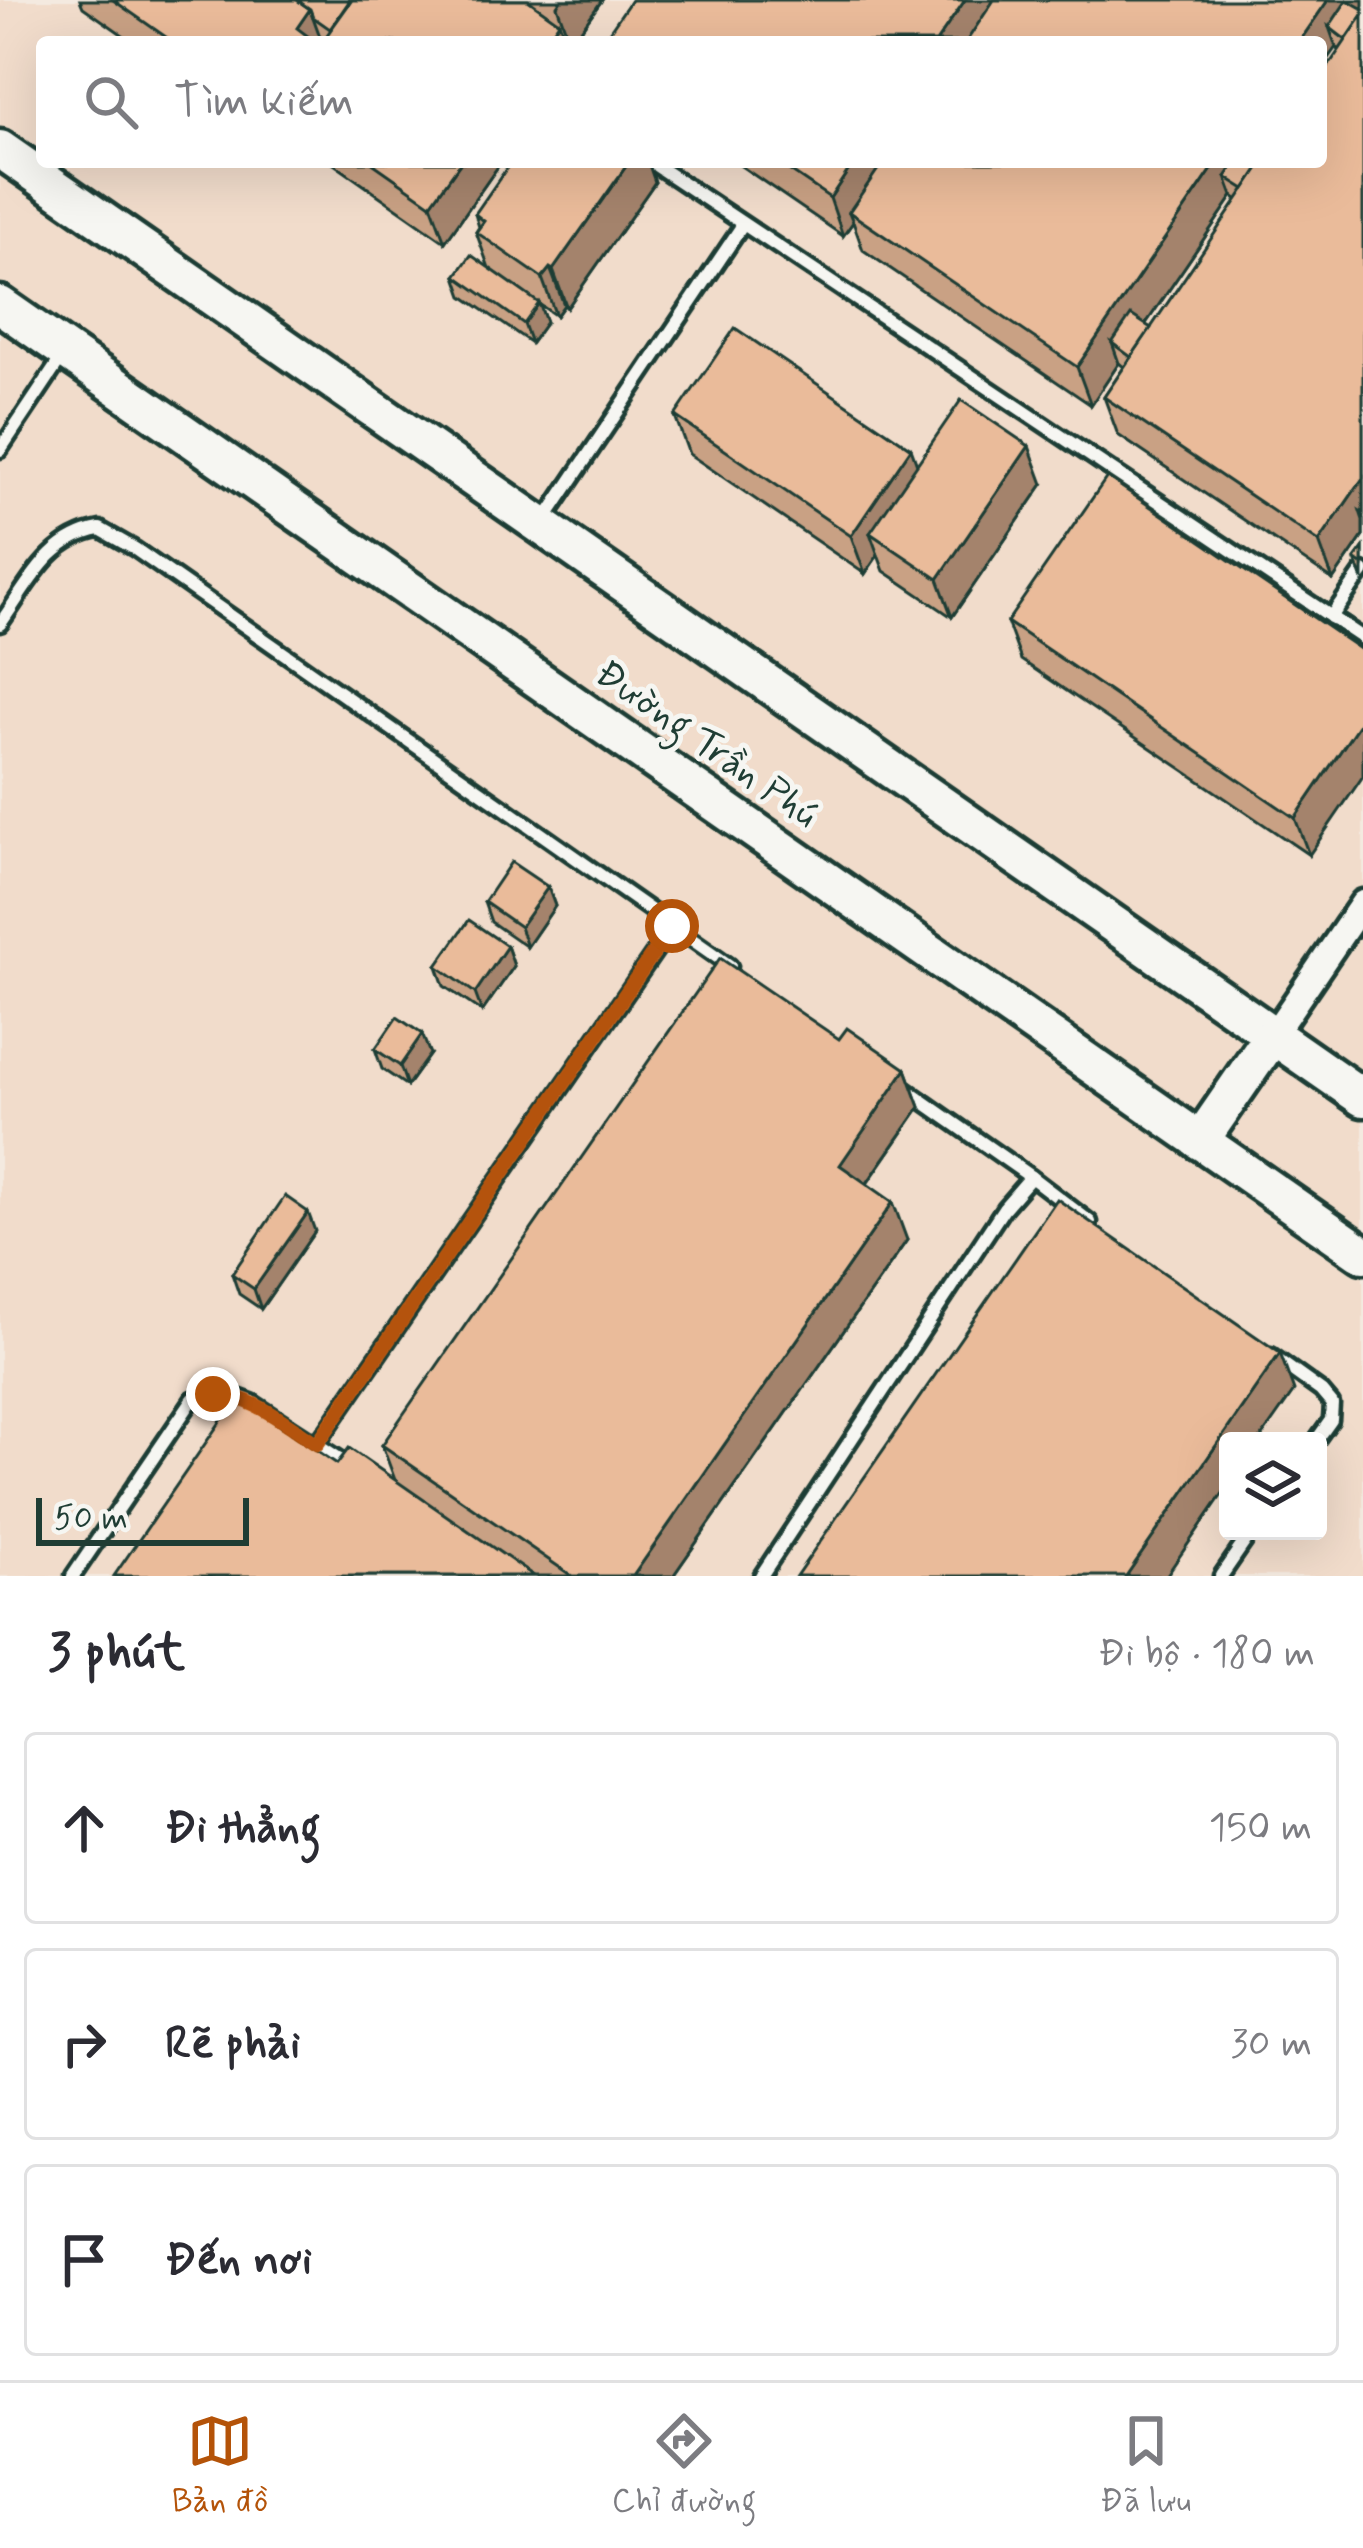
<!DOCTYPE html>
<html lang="vi">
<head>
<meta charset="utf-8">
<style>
	:root { --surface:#fff; --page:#f2f2f3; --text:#2b2b33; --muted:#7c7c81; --line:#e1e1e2; --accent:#b45309 }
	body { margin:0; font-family:Mynerve,sans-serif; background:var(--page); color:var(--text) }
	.controls { position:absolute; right:36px; bottom:36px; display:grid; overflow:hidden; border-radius:12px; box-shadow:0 12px 48px #0002 }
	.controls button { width:108px; height:108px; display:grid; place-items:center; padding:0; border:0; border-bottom:3px solid var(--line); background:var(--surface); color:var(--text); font:60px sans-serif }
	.scale { position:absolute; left:36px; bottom:30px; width:213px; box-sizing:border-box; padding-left:12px; border:6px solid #1f3d34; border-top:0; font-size:33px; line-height:42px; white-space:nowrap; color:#1f3d34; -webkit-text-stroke:9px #f6f6f2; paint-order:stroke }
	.stop { position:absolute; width:36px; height:36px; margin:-27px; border:9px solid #b45309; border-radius:50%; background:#fff }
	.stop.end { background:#b45309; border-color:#fff; box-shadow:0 3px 12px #0008 }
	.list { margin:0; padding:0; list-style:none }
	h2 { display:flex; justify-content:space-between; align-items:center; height:156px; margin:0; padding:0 48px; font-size:51px }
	h2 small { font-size:39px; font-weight:400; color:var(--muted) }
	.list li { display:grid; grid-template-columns:78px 1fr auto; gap:36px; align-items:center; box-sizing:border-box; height:192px; margin:0 24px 24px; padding:0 24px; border:3px solid var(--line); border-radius:12px }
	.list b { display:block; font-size:45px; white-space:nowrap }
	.list em { font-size:39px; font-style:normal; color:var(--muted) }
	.icon { flex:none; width:66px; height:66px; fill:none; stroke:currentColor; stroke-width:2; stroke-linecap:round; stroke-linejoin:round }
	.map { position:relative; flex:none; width:1363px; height:1576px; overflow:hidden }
	.search { position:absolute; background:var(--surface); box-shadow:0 12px 48px #0002; left:36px; right:36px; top:36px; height:132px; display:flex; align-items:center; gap:30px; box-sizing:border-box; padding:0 42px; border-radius:12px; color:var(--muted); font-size:45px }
	.sheet { height:804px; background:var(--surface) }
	nav { display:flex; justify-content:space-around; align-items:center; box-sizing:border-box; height:168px; border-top:3px solid var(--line); background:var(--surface); font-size:33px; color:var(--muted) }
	nav a { display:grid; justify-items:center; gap:6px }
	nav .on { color:var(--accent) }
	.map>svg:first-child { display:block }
</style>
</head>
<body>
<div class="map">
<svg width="1363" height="1576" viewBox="0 0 1363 1576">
	<rect width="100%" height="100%" fill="#f4eae0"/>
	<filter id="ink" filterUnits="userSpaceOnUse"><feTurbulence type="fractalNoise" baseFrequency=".00833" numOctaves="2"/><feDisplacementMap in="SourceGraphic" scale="24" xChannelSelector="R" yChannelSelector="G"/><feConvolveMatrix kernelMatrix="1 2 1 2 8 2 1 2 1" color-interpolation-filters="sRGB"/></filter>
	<g filter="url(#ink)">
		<path fill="#f1dccb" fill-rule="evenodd" d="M 0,0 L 1363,0 L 1363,1576 L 0,1576 ZM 42,42 L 1321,42 L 1321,162 L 42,162 ZM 1228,1441 L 1318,1441 L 1318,1531 L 1228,1531 Z"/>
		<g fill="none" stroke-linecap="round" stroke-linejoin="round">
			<g stroke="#1f3d34" stroke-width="21">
				<g id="lane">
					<path d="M 651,162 L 1363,638"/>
					<path d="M 0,450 L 62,357"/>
					<path d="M 542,524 L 742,226"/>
					<path d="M 1331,617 L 1363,571"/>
					<path d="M 0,624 C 29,584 48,538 100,529 L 135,549 L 730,966"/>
					<path d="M 904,1088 L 1031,1177"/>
					<path d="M 1271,1355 L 1321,1391 L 1332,1404 L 1331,1420 L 1316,1441"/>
					<path d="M 317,1444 L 672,927"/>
					<path d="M 73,1576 L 193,1399 L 230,1394 L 252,1402 L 352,1467"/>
					<path d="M 761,1576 L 1004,1208 L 1031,1177 L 1090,1222"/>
					<path d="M 1221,1576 L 1252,1531"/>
				</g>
			</g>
			<g stroke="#1f3d34" stroke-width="33">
				<path id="street" d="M 1273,1035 L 1363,903"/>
			</g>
			<g stroke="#1f3d34" stroke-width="45">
				<g id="secondary">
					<path d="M 0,149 L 1363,1098"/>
					<path d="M 0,305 L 1363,1254"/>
					<path d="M 1200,1141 L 1273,1035"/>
				</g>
			</g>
			<use href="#lane" stroke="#f6f6f2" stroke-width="12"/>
			<use href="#street" stroke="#f6f6f2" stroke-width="24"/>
			<use href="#secondary" stroke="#f6f6f2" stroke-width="36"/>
		</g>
		<g fill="#c9a184" stroke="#1f3d34" stroke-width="3" fill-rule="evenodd">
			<path d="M 80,0 L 602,0 L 572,42 L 133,42 L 83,7 Z"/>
			<path d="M 1362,8 L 1363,536 L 1333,580 L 1118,435 L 1104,397 L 1124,367 L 1119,363 L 1091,405 L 863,250 L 853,222 L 843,236 L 735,162 L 1321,162 L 1340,50 L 1336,47 L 602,42 ZM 1233,196 L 1238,200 L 1151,328 L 1145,325 Z"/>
			<path d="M 331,162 L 501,162 L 445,242 Z"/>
			<path d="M 629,162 L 648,162 L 655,182 L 567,308 L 564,305 L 556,316 L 539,304 L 546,322 L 531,343 L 463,296 L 456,276 L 489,268 L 476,232 L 479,227 L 475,214 Z"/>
			<path d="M 675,416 L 917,464 L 1043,484 L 952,617 L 884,571 L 878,555 L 865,574 L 689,454 Z"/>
			<path d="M 1363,548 L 1363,580 L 1355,559 Z"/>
			<path d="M 1007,622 L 1363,651 L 1309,855 L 1021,660 Z"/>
			<path d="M 548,887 L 555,906 L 527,947 L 491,922 L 484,902 Z"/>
			<path d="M 507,946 L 514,966 L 482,1012 L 444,986 L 437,966 Z"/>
			<path d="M 839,1039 L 906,1069 L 920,1107 L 867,1184 L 907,1240 L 673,1576 L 114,1576 L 337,1464 L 395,1480 L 382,1445 Z"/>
			<path d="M 375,1049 L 430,1054 L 407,1086 L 382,1069 Z"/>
			<path d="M 315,1231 L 261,1309 L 239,1294 L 232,1274 Z"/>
		</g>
		<g fill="#a4836c" stroke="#1f3d34" stroke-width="3">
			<path d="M 561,0 L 602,0 L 572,42 L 570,42 L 557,6 Z"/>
			<path d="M 965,0 L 1005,0 L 976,42 L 936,42 Z"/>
			<path d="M 1328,0 L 1363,0 L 1363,6 L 1342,37 L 1329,27 L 1336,47 L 1321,68 L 1321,42 L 1299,42 Z"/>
			<path d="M 310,9 L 322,42 L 302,42 L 297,28 Z"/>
			<path d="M 559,22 L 567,42 L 545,42 Z"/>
			<path d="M 461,162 L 501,162 L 445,242 L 431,204 Z"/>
			<path d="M 629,162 L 648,162 L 655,182 L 567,308 L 553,270 Z"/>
			<path d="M 854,162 L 894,162 L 849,212 L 853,222 L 843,236 L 830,198 Z"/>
			<path d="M 1217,162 L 1257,162 L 1226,177 L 1233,196 L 1126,353 L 1112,343 L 1119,363 L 1091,405 L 1077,367 Z"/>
			<path d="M 550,268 L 564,305 L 556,316 L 542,278 Z"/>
			<path d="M 539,303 L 546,322 L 531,343 L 524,324 Z"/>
			<path d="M 1029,446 L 1043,484 L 952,617 L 938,579 Z"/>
			<path d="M 911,448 L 925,486 L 870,533 L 878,555 L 865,574 L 851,536 Z"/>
			<path d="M 1363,478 L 1363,513 L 1360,511 L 1363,520 L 1363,536 L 1333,580 L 1319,542 Z"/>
			<path d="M 1363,718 L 1363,776 L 1309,855 L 1295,818 Z"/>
			<path d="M 548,887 L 555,906 L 527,947 L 520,927 Z"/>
			<path d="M 507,946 L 514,966 L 482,1012 L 475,993 Z"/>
			<path d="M 422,1034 L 430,1054 L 407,1086 L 400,1066 Z"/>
			<path d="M 906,1069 L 920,1107 L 853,1203 L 840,1165 Z"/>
			<path d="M 893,1202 L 907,1240 L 673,1576 L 633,1576 Z"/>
			<path d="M 308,1212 L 315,1231 L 261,1309 L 254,1289 Z"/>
			<path d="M 1280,1353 L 1294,1391 L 1259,1441 L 1228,1441 L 1228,1486 L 1166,1576 L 1126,1576 Z"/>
		</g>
		<g fill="#eabb9a" stroke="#1f3d34" stroke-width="3">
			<path d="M 113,0 L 297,0 L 310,9 L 297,28 L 309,37 L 305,42 L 173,42 Z"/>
			<path d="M 297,0 L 350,0 L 330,29 L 313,17 L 310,9 Z"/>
			<path d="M 352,0 L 528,0 L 559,22 L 545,42 L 322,42 Z"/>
			<path d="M 631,0 L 965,0 L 936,42 L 602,42 Z"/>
			<path d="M 994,0 L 1328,0 L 1299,42 L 966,42 Z"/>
			<path d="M 1347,0 L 1363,9 L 1363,15 L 1346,40 L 1329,27 Z"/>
			<path d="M 1363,15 L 1363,478 L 1319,542 L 1104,397 L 1263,162 L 1321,162 L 1321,77 Z"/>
			<path d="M 371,162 L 461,162 L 431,204 Z"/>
			<path d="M 511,162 L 629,162 L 553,270 L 550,268 L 542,278 L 476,232 L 484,221 L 475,214 Z"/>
			<path d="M 777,162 L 854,162 L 830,198 Z"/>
			<path d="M 883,162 L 1217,162 L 1077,367 L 849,212 Z"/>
			<path d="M 1236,162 L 1263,162 L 1245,189 L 1226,177 Z"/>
			<path d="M 471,255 L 539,303 L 524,324 L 456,276 Z"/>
			<path d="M 1131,315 L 1151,328 L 1131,357 L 1112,343 Z"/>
			<path d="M 735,328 L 911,448 L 851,536 L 675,416 Z"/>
			<path d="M 961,400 L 1029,446 L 938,579 L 870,533 Z"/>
			<path d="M 1107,477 L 1363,651 L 1363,718 L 1295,818 L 1007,622 Z"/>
			<path d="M 1363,548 L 1363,565 L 1355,559 Z"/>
			<path d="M 511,862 L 548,887 L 520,927 L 484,902 Z"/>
			<path d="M 469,920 L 507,946 L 475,993 L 437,966 Z"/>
			<path d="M 720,958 L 839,1039 L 847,1028 L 906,1069 L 840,1165 L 893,1202 L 633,1576 L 572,1576 L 382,1445 Z"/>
			<path d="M 397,1017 L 422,1034 L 400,1066 L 375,1049 Z"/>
			<path d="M 285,1196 L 308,1212 L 254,1289 L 232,1274 Z"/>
			<path d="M 1057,1199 L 1280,1353 L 1126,1576 L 796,1576 Z"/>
			<path d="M 238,1396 L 337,1464 L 349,1448 L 534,1576 L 114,1576 Z"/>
		</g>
	</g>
	<g fill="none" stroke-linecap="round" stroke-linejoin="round" filter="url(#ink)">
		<path stroke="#b45309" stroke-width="15" d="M 213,1394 C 253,1395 284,1423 317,1444 L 672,926"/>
	</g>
	<g text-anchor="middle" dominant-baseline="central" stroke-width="10" stroke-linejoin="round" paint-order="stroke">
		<g font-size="39" fill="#1f3d34" stroke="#f6f6f2">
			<text transform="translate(706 745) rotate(35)">Đường Trần Phú</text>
		</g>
	</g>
</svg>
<div class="controls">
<button><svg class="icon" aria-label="layers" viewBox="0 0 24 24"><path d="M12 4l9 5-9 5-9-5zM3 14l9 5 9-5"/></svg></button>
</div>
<div class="scale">50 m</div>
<div class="stop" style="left:672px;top:926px"></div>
<div class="stop end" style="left:213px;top:1394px"></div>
<div class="search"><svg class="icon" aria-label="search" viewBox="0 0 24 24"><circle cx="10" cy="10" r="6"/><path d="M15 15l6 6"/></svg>Tìm kiếm</div>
</div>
<section class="sheet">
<h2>3 phút<small>Đi bộ · 180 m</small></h2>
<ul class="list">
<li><svg class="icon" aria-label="ahead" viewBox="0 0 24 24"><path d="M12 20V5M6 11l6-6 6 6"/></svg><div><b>Đi thẳng</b></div><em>150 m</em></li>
<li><svg class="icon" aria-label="right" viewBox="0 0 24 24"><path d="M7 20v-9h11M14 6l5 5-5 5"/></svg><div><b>Rẽ phải</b></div><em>30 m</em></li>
<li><svg class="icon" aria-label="arrive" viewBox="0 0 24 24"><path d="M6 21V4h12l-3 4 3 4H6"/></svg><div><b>Đến nơi</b></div></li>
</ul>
</section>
<nav>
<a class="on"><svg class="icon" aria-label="map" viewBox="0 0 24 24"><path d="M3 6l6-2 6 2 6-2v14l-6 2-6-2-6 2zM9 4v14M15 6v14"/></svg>Bản đồ</a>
<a><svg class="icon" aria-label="directions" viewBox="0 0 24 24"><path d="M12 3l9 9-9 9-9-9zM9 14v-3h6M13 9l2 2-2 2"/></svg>Chỉ đường</a>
<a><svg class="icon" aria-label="saved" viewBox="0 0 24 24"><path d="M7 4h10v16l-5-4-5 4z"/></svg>Đã lưu</a>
</nav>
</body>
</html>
